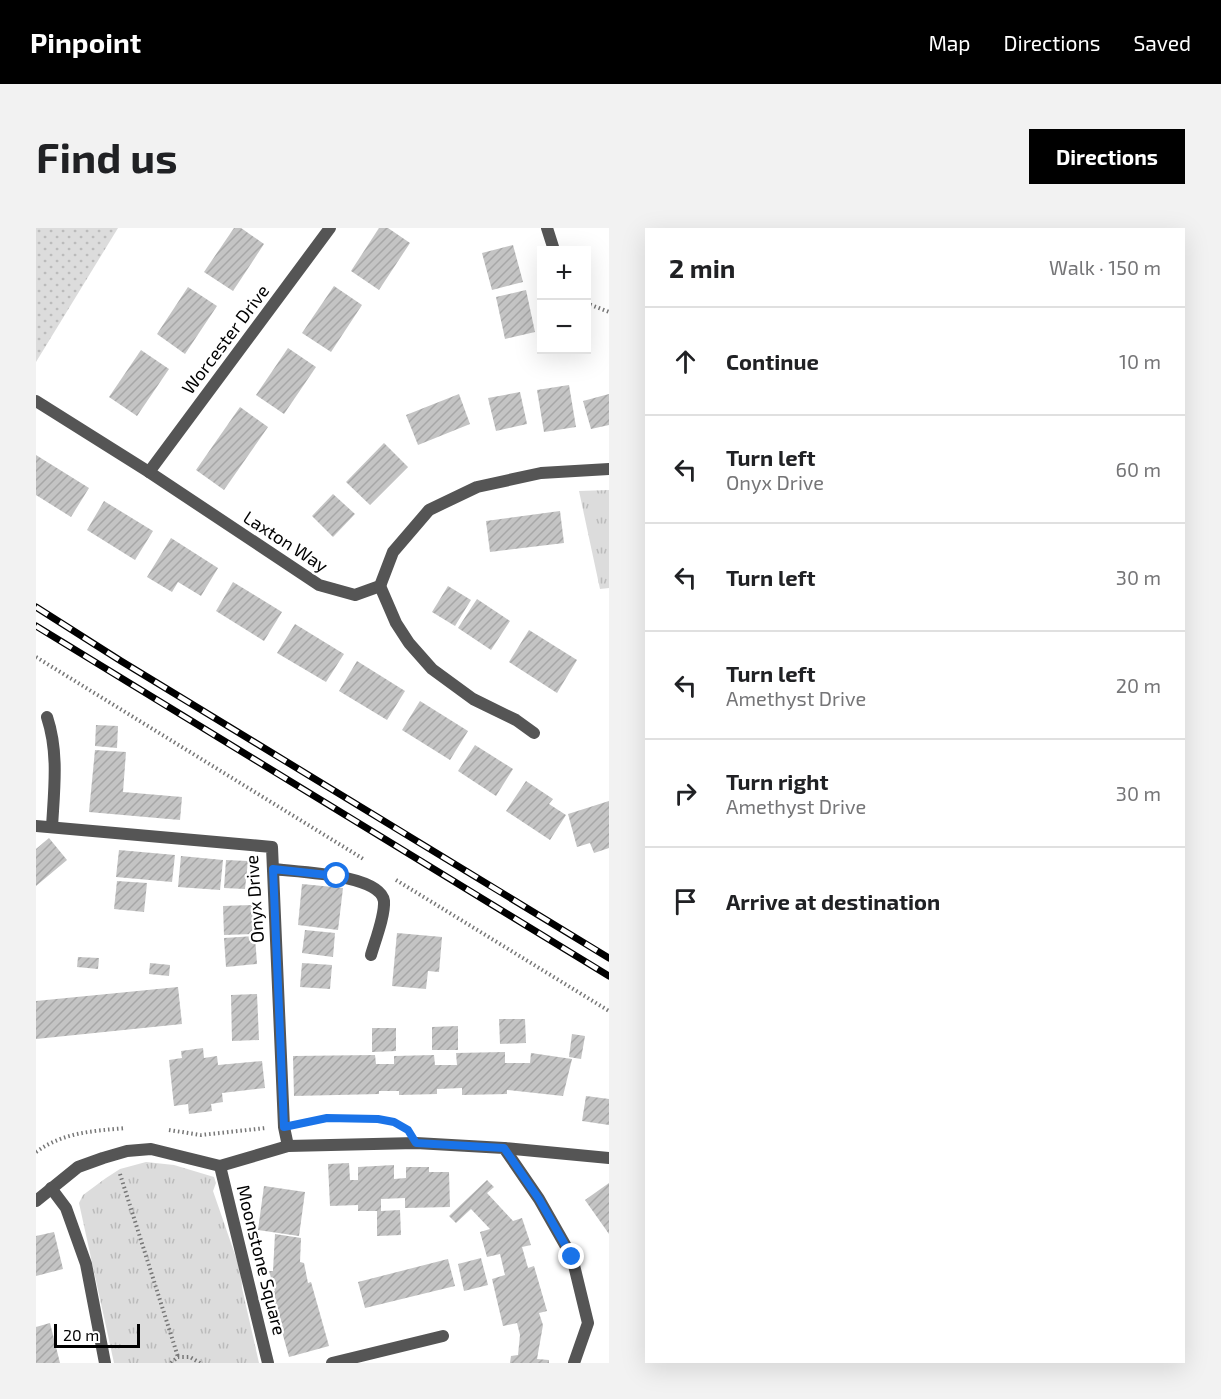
<!DOCTYPE html>
<html lang="en">
<head>
<meta charset="utf-8">
<style>
	:root { --surface:#fff; --page:#f2f2f2; --text:#202124; --muted:#757577; --line:#e0e0e0; --accent:#000 }
	body { margin:0; font-family:"Exo 2",sans-serif; background:var(--page); color:var(--text) }
	.controls { position:absolute; right:18px; top:18px; display:grid; overflow:hidden; border-radius:0px; box-shadow:0 6px 24px #0002 }
	.controls button { width:54px; height:54px; display:grid; place-items:center; padding:0; border:0; border-bottom:2px solid var(--line); background:var(--surface); color:var(--text); font:30px sans-serif }
	.scale { position:absolute; left:18px; bottom:15px; width:86px; box-sizing:border-box; padding-left:6px; border:3px solid #000; border-top:0; font-size:16px; line-height:21px; white-space:nowrap; color:#000; -webkit-text-stroke:4px #fff; paint-order:stroke }
	.stop { position:absolute; width:18px; height:18px; margin:-14px; border:4px solid #1a73e8; border-radius:50%; background:#fff }
	.stop.end { background:#1a73e8; border-color:#fff; box-shadow:0 2px 6px #0008 }
	.list { margin:0; padding:0; list-style:none }
	h2 { display:flex; justify-content:space-between; align-items:center; height:78px; margin:0; padding:0 24px; font-size:26px }
	h2 small { font-size:20px; font-weight:400; color:var(--muted) }
	.list li { display:grid; grid-template-columns:39px 1fr auto; gap:18px; align-items:center; box-sizing:border-box; height:108px; padding:0 24px; border-top:2px solid var(--line) }
	.list b { display:block; font-size:22px; white-space:nowrap }
	.list p { margin:0; font-size:20px; white-space:nowrap; color:var(--muted) }
	.list em { font-size:20px; font-style:normal; color:var(--muted) }
	.icon { flex:none; width:33px; height:33px; fill:none; stroke:currentColor; stroke-width:2; stroke-linecap:round; stroke-linejoin:round }
	.map { position:relative; flex:none; width:573px; height:1135px; overflow:hidden; border-radius:0px }
	header { display:flex; align-items:center; gap:36px; box-sizing:border-box; height:84px; padding:0 30px; background:var(--accent); color:#fff }
	header strong { font-size:28px }
	nav { display:flex; gap:33px; margin-inline-start:auto; font-size:21px }
	.intro { display:flex; align-items:center; justify-content:space-between; box-sizing:border-box; height:144px; padding:0 36px }
	h1 { margin:0; font-size:42px }
	.button { padding:15px 27px; border-radius:0px; background:var(--accent); color:#fff; font-size:21px; font-weight:700 }
	main { display:flex; gap:36px; padding:0 36px }
	aside { flex:1; background:var(--surface); border-radius:0px; box-shadow:0 6px 24px #0002 }
	.map>svg:first-child { display:block }
</style>
</head>
<body>
<header>
<strong>Pinpoint</strong>
<nav><a>Map</a><a>Directions</a><a>Saved</a></nav>
</header>
<div class="intro"><h1>Find us</h1><a class="button">Directions</a></div>
<main>
<div class="map">
<svg width="573" height="1135" viewBox="0 0 573 1135">
	<defs>
		<pattern id="grass-tufts" width="24" height="20" patternUnits="userSpaceOnUse" patternTransform="scale(1.5)"><rect width="24" height="20" fill="#dcdcdc"/><path d="M3 7l-1-3M5 7V3M7 7l1-3M15 17l-1-3M17 17v-4M19 17l1-3" fill="none" stroke="#bbb"/></pattern>
		<pattern id="park-dots" width="8" height="8" patternUnits="userSpaceOnUse" patternTransform="scale(1.5)"><rect width="8" height="8" fill="#dcdcdc"/><path d="M2 2h.1M6 6h.1" fill="none" stroke="#bbb" stroke-width="1.8" stroke-linecap="round"/></pattern>
		<pattern id="building-hatch" width="6" height="6" patternUnits="userSpaceOnUse" patternTransform="scale(1.5)"><rect width="6" height="6" fill="#c4c4c4"/><path d="M-1 1l2-2M0 6l6-6M5 7l2-2" fill="none" stroke="#a7a7a7"/></pattern>
	</defs>
	<rect width="100%" height="100%" fill="#fff"/>
	<g fill="url(#grass-tufts)">
		<path d="M 573,262 L 573,360 L 564,361 L 543,263 Z"/>
		<path d="M 110,934 L 138,937 L 178,949 L 180,955 L 177,963 L 205,1044 L 206,1060 L 223,1135 L 78,1135 L 43,975 L 47,967 L 70,950 L 84,941 Z"/>
	</g>
	<path fill="url(#park-dots)" d="M 0,0 L 82,0 L 0,134 Z"/>
	<g fill="url(#building-hatch)">
		<path d="M 198,0 L 205,0 L 228,16 L 197,63 L 168,44 Z"/>
		<path d="M 343,0 L 352,0 L 374,15 L 343,62 L 315,43 Z"/>
		<path d="M 477,17 L 487,54 L 456,62 L 446,25 Z"/>
		<path d="M 298,58 L 326,77 L 295,124 L 266,105 Z"/>
		<path d="M 152,59 L 181,78 L 149,126 L 121,106 Z"/>
		<path d="M 490,62 L 499,104 L 469,111 L 460,69 Z"/>
		<path d="M 252,120 L 280,139 L 248,186 L 220,167 Z"/>
		<path d="M 105,122 L 133,141 L 101,188 L 73,169 Z"/>
		<path d="M 533,157 L 540,199 L 508,204 L 501,162 Z"/>
		<path d="M 484,164 L 491,196 L 460,203 L 452,170 Z"/>
		<path d="M 423,166 L 434,196 L 382,217 L 370,187 Z"/>
		<path d="M 573,166 L 573,197 L 555,201 L 547,173 Z"/>
		<path d="M 204,179 L 232,199 L 188,262 L 160,242 Z"/>
		<path d="M 348,215 L 372,239 L 334,277 L 310,254 Z"/>
		<path d="M 0,227 L 53,260 L 35,289 L 0,267 Z"/>
		<path d="M 297,266 L 319,286 L 297,309 L 276,288 Z"/>
		<path d="M 68,273 L 117,303 L 99,332 L 51,302 Z"/>
		<path d="M 524,283 L 528,315 L 454,324 L 450,293 Z"/>
		<path d="M 135,310 L 182,340 L 165,368 L 142,354 L 136,364 L 111,349 Z"/>
		<path d="M 197,354 L 246,384 L 228,413 L 180,383 Z"/>
		<path d="M 412,358 L 435,372 L 419,398 L 396,384 Z"/>
		<path d="M 441,371 L 474,393 L 455,422 L 422,400 Z"/>
		<path d="M 259,396 L 308,426 L 290,454 L 241,425 Z"/>
		<path d="M 493,402 L 541,432 L 521,465 L 473,434 Z"/>
		<path d="M 321,433 L 369,463 L 351,492 L 303,463 Z"/>
		<path d="M 384,473 L 432,503 L 414,532 L 366,502 Z"/>
		<path d="M 60,497 L 82,498 L 81,520 L 59,518 Z"/>
		<path d="M 439,517 L 477,541 L 460,568 L 422,543 Z"/>
		<path d="M 59,522 L 90,524 L 87,564 L 146,569 L 144,592 L 53,584 Z"/>
		<path d="M 490,553 L 517,571 L 513,576 L 530,587 L 514,612 L 470,583 Z"/>
		<path d="M 573,573 L 573,620 L 558,625 L 554,615 L 541,619 L 532,586 Z"/>
		<path d="M 13,610 L 31,632 L 0,658 L 0,621 Z"/>
		<path d="M 83,622 L 139,627 L 136,654 L 80,649 Z"/>
		<path d="M 145,628 L 187,632 L 184,662 L 142,659 Z"/>
		<path d="M 190,632 L 212,633 L 209,661 L 188,660 Z"/>
		<path d="M 81,653 L 111,655 L 108,684 L 78,681 Z"/>
		<path d="M 266,656 L 307,660 L 302,702 L 262,697 Z"/>
		<path d="M 216,677 L 217,706 L 188,707 L 187,678 Z"/>
		<path d="M 269,702 L 299,705 L 297,729 L 266,725 Z"/>
		<path d="M 361,705 L 406,709 L 403,744 L 392,743 L 390,761 L 356,758 Z"/>
		<path d="M 219,708 L 221,736 L 190,739 L 188,710 Z"/>
		<path d="M 42,729 L 63,730 L 62,741 L 41,739 Z"/>
		<path d="M 114,735 L 134,737 L 133,748 L 113,746 Z"/>
		<path d="M 266,735 L 296,737 L 294,761 L 264,759 Z"/>
		<path d="M 142,759 L 146,796 L 0,811 L 0,773 Z"/>
		<path d="M 221,766 L 223,812 L 196,813 L 195,767 Z"/>
		<path d="M 463,791 L 489,791 L 490,815 L 464,816 Z"/>
		<path d="M 422,798 L 422,822 L 396,822 L 396,799 Z"/>
		<path d="M 336,800 L 360,800 L 360,823 L 336,824 Z"/>
		<path d="M 536,806 L 549,808 L 545,831 L 533,829 Z"/>
		<path d="M 167,820 L 168,830 L 181,828 L 182,837 L 226,833 L 229,860 L 186,865 L 187,874 L 175,876 L 176,883 L 153,886 L 152,876 L 138,878 L 133,832 L 146,830 L 145,823 Z"/>
		<path d="M 469,824 L 469,835 L 494,835 L 495,825 L 536,831 L 527,868 L 471,862 L 471,866 L 426,867 L 426,860 L 401,861 L 401,866 L 363,867 L 363,863 L 343,863 L 343,866 L 258,868 L 257,828 L 339,827 L 340,836 L 358,836 L 358,828 L 398,827 L 399,837 L 421,837 L 420,825 Z"/>
		<path d="M 550,868 L 573,871 L 573,897 L 546,893 Z"/>
		<path d="M 313,935 L 314,952 L 322,952 L 322,939 L 358,937 L 358,951 L 370,950 L 370,939 L 393,939 L 393,944 L 413,944 L 414,979 L 369,980 L 369,970 L 345,971 L 345,983 L 364,982 L 365,1007 L 341,1008 L 341,983 L 322,983 L 322,977 L 294,978 L 292,936 Z"/>
		<path d="M 451,952 L 458,959 L 451,965 L 477,993 L 486,990 L 495,1017 L 486,1019 L 492,1040 L 498,1038 L 511,1083 L 503,1085 L 507,1097 L 501,1131 L 513,1132 L 513,1135 L 474,1135 L 475,1128 L 482,1127 L 484,1107 L 481,1095 L 467,1098 L 456,1051 L 469,1047 L 464,1026 L 451,1029 L 444,1004 L 454,1001 L 435,981 L 420,995 L 413,988 Z"/>
		<path d="M 573,955 L 573,1006 L 549,972 Z"/>
		<path d="M 228,958 L 269,964 L 263,1008 L 222,1002 Z"/>
		<path d="M 18,1004 L 27,1041 L 0,1048 L 0,1008 Z"/>
		<path d="M 239,1006 L 265,1010 L 264,1034 L 268,1035 L 272,1055 L 275,1054 L 293,1118 L 253,1129 L 235,1064 L 239,1063 L 233,1043 L 237,1043 Z"/>
		<path d="M 445,1030 L 452,1057 L 428,1063 L 422,1036 Z"/>
		<path d="M 412,1031 L 419,1058 L 329,1080 L 322,1054 Z"/>
		<path d="M 14,1095 L 24,1135 L 0,1135 L 0,1099 Z"/>
	</g>
	<g fill="none" stroke-linecap="round" stroke-linejoin="round">
		<g stroke="#777" stroke-width="4" stroke-dasharray="1.5 3" stroke-linecap="butt">
			<path d="M 550,75 L 573,84"/>
			<path d="M 0,429 L 329,632"/>
			<path d="M 360,652 L 573,783"/>
			<path d="M 267,895 C 297,889 325,887 355,893"/>
			<path d="M 133,902 L 165,907 L 230,900"/>
			<path d="M 0,924 C 28,904 57,903 90,900"/>
			<path d="M 84,946 L 142,1129"/>
			<path d="M 135,1135 L 142,1129 L 154,1129 L 164,1135"/>
		</g>
		<g stroke="#555" stroke-width="12">
			<path d="M 11,489 C 23,525 18,562 16,599"/>
			<path d="M 237,641 C 259,644 344,646 348,673 C 349,688 339,713 335,727"/>
			<path d="M 296,1135 L 407,1108"/>
		</g>
		<g stroke="#555" stroke-width="12">
			<path d="M 511,0 L 518,22"/>
			<path d="M 0,173 L 113,244 L 283,357 L 319,367 L 344,358 L 357,324 L 393,282 L 441,259 L 505,245 L 573,241"/>
			<path d="M 113,244 L 294,0"/>
			<path d="M 344,358 L 360,395 L 373,415 L 396,441 L 437,471 L 480,492 L 498,505"/>
			<path d="M 0,598 L 236,619 L 248,899 L 252,918"/>
			<path d="M 468,920 L 573,930"/>
			<path d="M 184,938 L 232,1135"/>
			<path d="M 15,960 L 30,980 L 50,1036 L 69,1135"/>
			<path d="M 0,973 L 42,939 L 67,930 L 91,923 L 115,921 L 184,938 L 252,918 L 380,915 L 468,920 L 503,971 L 536,1029 L 552,1095 L 538,1135"/>
		</g>
		<g stroke="#000" stroke-width="7">
			<g id="rail">
				<path d="M 0,379 L 85,433 L 573,730"/>
				<path d="M 0,398 L 573,748"/>
			</g>
		</g>
		<use href="#rail" stroke="#fff" stroke-width="4.5" stroke-dasharray="14" stroke-linecap="butt"/>
	</g>
	<g fill="none" stroke-linecap="round" stroke-linejoin="round">
		<path stroke="#1a73e8" stroke-width="8" d="M 301,648 L 237,641 L 248,899 L 291,890 L 342,891 L 358,894 L 372,902 L 380,915 L 468,920 L 503,971 L 536,1029"/>
	</g>
	<g text-anchor="middle" dominant-baseline="central" stroke-width="4.5" stroke-linejoin="round" paint-order="stroke">
		<g font-size="18" fill="#000" stroke="#fff">
			<text transform="translate(189 111) rotate(-53)">Worcester Drive</text>
			<text transform="translate(250 313) rotate(33)">Laxton Way</text>
			<text transform="translate(218 671) rotate(-94)">Onyx Drive</text>
			<text transform="translate(226 1032) rotate(76)">Moonstone Square</text>
		</g>
	</g>
</svg>
<div class="controls">
<button>+</button>
<button>−</button>
</div>
<div class="scale">20 m</div>
<div class="stop" style="left:301px;top:648px"></div>
<div class="stop end" style="left:536px;top:1029px"></div>
</div>
<aside>
<h2>2 min<small>Walk · 150 m</small></h2>
<ul class="list">
<li><svg class="icon" aria-label="ahead" viewBox="0 0 24 24"><path d="M12 20V5M6 11l6-6 6 6"/></svg><div><b>Continue</b></div><em>10 m</em></li>
<li><svg class="icon" aria-label="left" viewBox="0 0 24 24"><path d="M17 20v-9H6M10 6l-5 5 5 5"/></svg><div><b>Turn left</b><p>Onyx Drive</p></div><em>60 m</em></li>
<li><svg class="icon" aria-label="left" viewBox="0 0 24 24"><path d="M17 20v-9H6M10 6l-5 5 5 5"/></svg><div><b>Turn left</b></div><em>30 m</em></li>
<li><svg class="icon" aria-label="left" viewBox="0 0 24 24"><path d="M17 20v-9H6M10 6l-5 5 5 5"/></svg><div><b>Turn left</b><p>Amethyst Drive</p></div><em>20 m</em></li>
<li><svg class="icon" aria-label="right" viewBox="0 0 24 24"><path d="M7 20v-9h11M14 6l5 5-5 5"/></svg><div><b>Turn right</b><p>Amethyst Drive</p></div><em>30 m</em></li>
<li><svg class="icon" aria-label="arrive" viewBox="0 0 24 24"><path d="M6 21V4h12l-3 4 3 4H6"/></svg><div><b>Arrive at destination</b></div></li>
</ul>
</aside>
</main>
</body>
</html>
